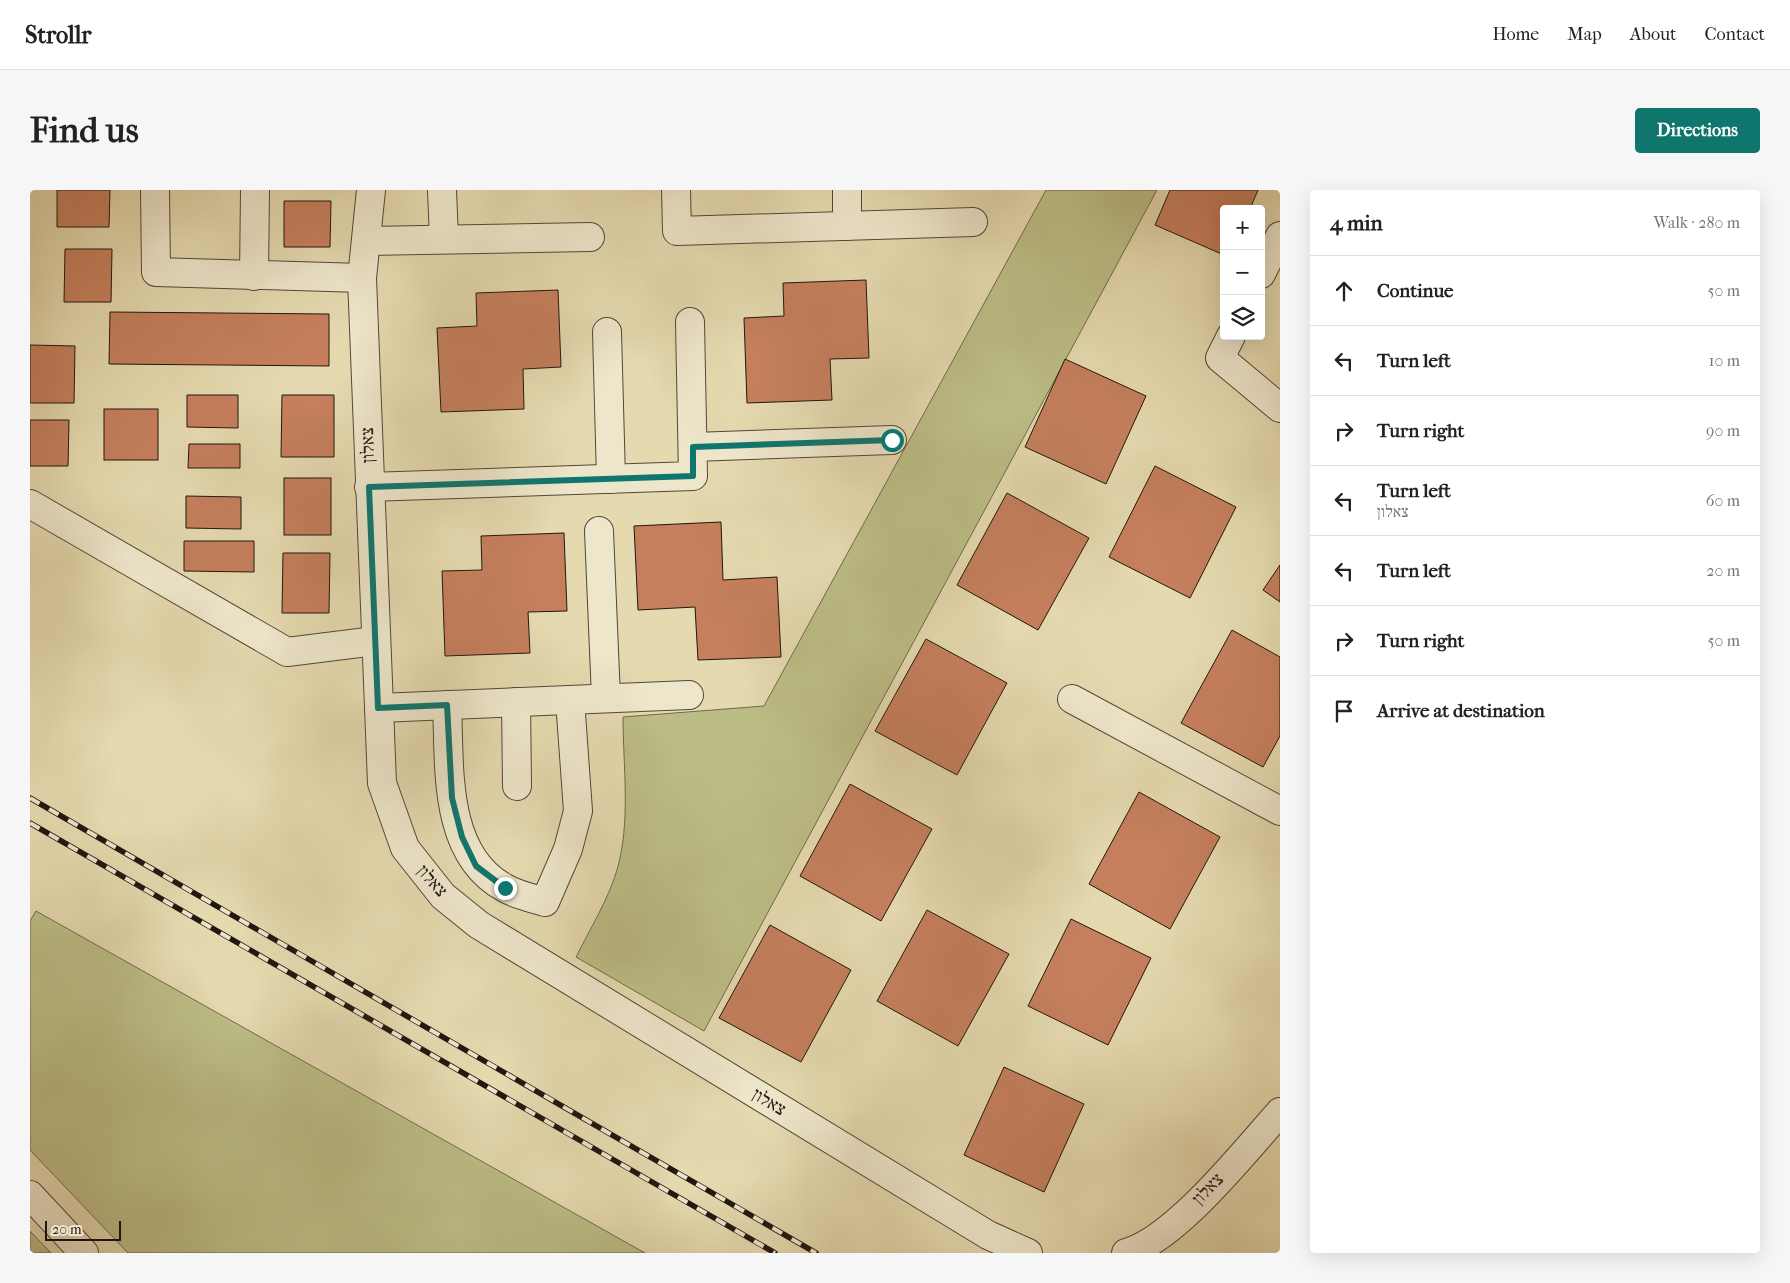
<!DOCTYPE html>
<html lang="en">
<head>
<meta charset="utf-8">
<style>
	:root { --surface:#fff; --page:#f6f6f6; --text:#222; --muted:#767676; --line:#e0e0e0; --accent:#0f766e }
	body { margin:0; font-family:"IM FELL French Canon","Frank Ruhl Libre",serif; background:var(--page); color:var(--text) }
	.controls { position:absolute; right:15px; top:15px; display:grid; overflow:hidden; border-radius:5px; box-shadow:0 5px 20px #0002 }
	.controls button { width:45px; height:45px; display:grid; place-items:center; padding:0; border:0; border-bottom:1px solid var(--line); background:var(--surface); color:var(--text); font:25px sans-serif }
	.scale { position:absolute; left:15px; bottom:12px; width:76px; box-sizing:border-box; padding-left:5px; border:2px solid #201710; border-top:0; font-size:14px; line-height:18px; white-space:nowrap; color:#201710; -webkit-text-stroke:4px #eee6cb; paint-order:stroke }
	.stop { position:absolute; width:15px; height:15px; margin:-11px; border:4px solid #0f766e; border-radius:50%; background:#fff }
	.stop.end { background:#0f766e; border-color:#fff; box-shadow:0 1px 5px #0008 }
	.list { margin:0; padding:0; list-style:none }
	h2 { display:flex; justify-content:space-between; align-items:center; height:65px; margin:0; padding:0 20px; font-size:21px }
	h2 small { font-size:16px; font-weight:400; color:var(--muted) }
	.list li { display:grid; grid-template-columns:32px 1fr auto; gap:15px; align-items:center; box-sizing:border-box; height:70px; padding:0 20px; border-top:1px solid var(--line) }
	.list b { display:block; font-size:19px; white-space:nowrap }
	.list p { margin:0; font-size:16px; white-space:nowrap; color:var(--muted) }
	.list em { font-size:16px; font-style:normal; color:var(--muted) }
	.icon { flex:none; width:28px; height:28px; fill:none; stroke:currentColor; stroke-width:2; stroke-linecap:round; stroke-linejoin:round }
	.map { position:relative; flex:none; width:1250px; height:1063px; overflow:hidden; border-radius:5px }
	header { display:flex; align-items:center; gap:30px; box-sizing:border-box; height:70px; padding:0 25px; background:var(--surface); border-bottom:1px solid var(--line) }
	header strong { font-size:24px }
	nav { display:flex; gap:28px; margin-inline-start:auto; font-size:18px }
	.intro { display:flex; align-items:center; justify-content:space-between; box-sizing:border-box; height:120px; padding:0 30px }
	h1 { margin:0; font-size:35px }
	.button { padding:12px 22px; border-radius:5px; background:var(--accent); color:#fff; font-size:18px; font-weight:700 }
	main { display:flex; gap:30px; padding:0 30px }
	aside { flex:1; background:var(--surface); border-radius:5px; box-shadow:0 5px 20px #0002 }
	.map>svg:first-child { display:block }
</style>
</head>
<body>
<header>
<strong>Strollr</strong>
<nav><a>Home</a><a>Map</a><a>About</a><a>Contact</a></nav>
</header>
<div class="intro"><h1>Find us</h1><a class="button">Directions</a></div>
<main>
<div class="map">
<svg width="1250" height="1063" viewBox="0 0 1250 1063">
	<rect width="100%" height="100%" fill="#e5d9af"/>
	<filter id="stains"><feTurbulence type="fractalNoise" baseFrequency=".004" numOctaves="4"/><feColorMatrix values="0 0 0 0 .2 0 0 0 0 .09 0 0 0 0 .02 0 0 0 .5 -.17"/></filter>
	<radialGradient id="worn" r=".72"><stop offset=".6" stop-color="#630" stop-opacity="0"/><stop offset="1" stop-color="#630" stop-opacity=".3"/></radialGradient>
	<g fill="#bcbd86" stroke="#6e6a4b">
		<path d="M 1016,0 L 1127,0 L 674,841 L 546,767 C 560,739 578,710 587,680 C 601,632 593,576 593,527 L 734,516 Z"/>
		<path d="M 6,721 L 615,1063 L 98,1063 L 0,960 L 0,731 Z"/>
		<path d="M 0,1041 L 21,1063 L 0,1063 Z"/>
	</g>
	<g fill="#c57f5d" stroke="#201710">
		<path d="M 27,0 L 80,0 L 79,37 L 27,37 Z"/>
		<path d="M 1140,0 L 1228,0 L 1220,19 L 1194,19 L 1194,65 L 1125,35 Z"/>
		<path d="M 254,11 L 301,11 L 300,57 L 254,57 Z"/>
		<path d="M 35,59 L 82,59 L 81,112 L 34,112 Z"/>
		<path d="M 836,90 L 839,168 L 800,169 L 802,210 L 717,213 L 714,128 L 754,126 L 753,93 Z"/>
		<path d="M 528,100 L 531,177 L 493,179 L 494,219 L 411,222 L 407,138 L 447,136 L 446,103 Z"/>
		<path d="M 80,122 L 299,124 L 299,176 L 79,174 Z"/>
		<path d="M 0,155 L 45,156 L 44,213 L 0,213 Z"/>
		<path d="M 1035,169 L 1116,206 L 1076,294 L 995,257 Z"/>
		<path d="M 157,205 L 208,205 L 208,238 L 157,237 Z"/>
		<path d="M 252,205 L 304,205 L 304,267 L 251,267 Z"/>
		<rect x="74" y="219" width="54" height="51"/>
		<path d="M 0,230 L 39,230 L 38,276 L 0,276 Z"/>
		<path d="M 159,254 L 210,254 L 210,278 L 158,278 Z"/>
		<path d="M 1125,276 L 1206,317 L 1160,408 L 1079,367 Z"/>
		<rect x="254" y="288" width="47" height="57"/>
		<path d="M 977,303 L 1059,348 L 1008,440 L 927,395 Z"/>
		<path d="M 156,306 L 211,307 L 211,339 L 156,338 Z"/>
		<path d="M 691,332 L 693,390 L 747,387 L 751,467 L 668,470 L 665,417 L 608,420 L 604,336 Z"/>
		<path d="M 534,343 L 537,421 L 498,422 L 500,463 L 415,466 L 412,381 L 452,380 L 451,346 Z"/>
		<path d="M 154,351 L 224,351 L 224,382 L 154,381 Z"/>
		<path d="M 253,363 L 300,363 L 299,423 L 252,423 Z"/>
		<path d="M 1250,375 L 1250,412 L 1233,400 Z"/>
		<path d="M 1202,440 L 1250,467 L 1250,546 L 1233,577 L 1151,533 Z"/>
		<path d="M 896,449 L 977,493 L 927,585 L 845,541 Z"/>
		<path d="M 820,594 L 902,639 L 851,731 L 770,686 Z"/>
		<path d="M 1109,602 L 1190,647 L 1140,739 L 1059,694 Z"/>
		<path d="M 897,720 L 979,764 L 928,856 L 847,811 Z"/>
		<path d="M 1041,729 L 1121,768 L 1078,855 L 998,816 Z"/>
		<path d="M 740,735 L 821,780 L 771,872 L 689,828 Z"/>
		<path d="M 974,877 L 1054,914 L 1014,1002 L 934,965 Z"/>
	</g>
	<g fill="none" stroke-linecap="round" stroke-linejoin="round">
		<g stroke="#514838" stroke-width="30">
			<g id="minor">
				<path d="M 125,0 L 126,82 L 332,88"/>
				<path d="M 341,0 L 332,88 L 352,593 L 375,658 L 413,706 L 449,735 L 958,1045 L 998,1063"/>
				<path d="M 412,0 L 414,49"/>
				<path d="M 646,0 L 647,41 L 943,32"/>
				<path d="M 817,0 L 817,36"/>
				<path d="M 336,51 L 560,47"/>
				<path d="M 1231,84 L 1250,46"/>
				<path d="M 224,86 L 225,0"/>
				<path d="M 577,142 L 581,289"/>
				<path d="M 1201,146 L 1190,168 L 1250,218"/>
				<path d="M 663,257 L 862,250"/>
				<path d="M 339,297 L 663,286 L 660,132"/>
				<path d="M 0,314 L 257,462 L 345,451"/>
				<path d="M 569,341 L 576,508"/>
				<path d="M 1042,509 L 1250,621"/>
				<path d="M 486,512 L 487,596"/>
				<path d="M 417,515 C 420,576 412,664 475,698 C 487,705 502,708 515,712 L 538,659 L 548,621 L 540,510"/>
				<path d="M 349,518 L 659,505"/>
				<path d="M 0,1005 L 54,1063"/>
				<path d="M 1096,1063 C 1145,1050 1215,961 1250,922"/>
			</g>
		</g>
		<use href="#minor" stroke="#eee6cb" stroke-width="28"/>
		<g stroke="#201710" stroke-width="5.5">
			<g id="rail">
				<path d="M 0,608 L 786,1063"/>
				<path d="M 0,633 L 745,1063"/>
			</g>
		</g>
		<use href="#rail" stroke="#eee6cb" stroke-width="4" stroke-dasharray="11" stroke-linecap="butt"/>
	</g>
	<g fill="none" stroke-linecap="round" stroke-linejoin="round">
		<path stroke="#0f766e" stroke-width="6" d="M 475,698 L 446,676 L 432,647 L 422,608 L 417,515 L 348,518 L 339,297 L 663,286 L 663,257 L 862,250"/>
	</g>
	<g text-anchor="middle" dominant-baseline="central" stroke-width="4" stroke-linejoin="round" paint-order="stroke">
		<g font-size="18" fill="#201710" stroke="#eee6cb">
			<text transform="translate(338 255) rotate(-92)">צאלון</text>
			<text transform="translate(402 691) rotate(49)">צאלון</text>
			<text transform="translate(739 912) rotate(31)">צאלון</text>
			<text transform="translate(1178 999) rotate(-46)">צאלון</text>
		</g>
	</g>
	<rect width="100%" height="100%" filter="url(#stains)"/>
	<rect width="100%" height="100%" fill="url(#worn)"/>
</svg>
<div class="controls">
<button>+</button>
<button>−</button>
<button><svg class="icon" aria-label="layers" viewBox="0 0 24 24"><path d="M12 4l9 5-9 5-9-5zM3 14l9 5 9-5"/></svg></button>
</div>
<div class="scale">20 m</div>
<div class="stop" style="left:862px;top:250px"></div>
<div class="stop end" style="left:475px;top:698px"></div>
</div>
<aside>
<h2>4 min<small>Walk · 280 m</small></h2>
<ul class="list">
<li><svg class="icon" aria-label="ahead" viewBox="0 0 24 24"><path d="M12 20V5M6 11l6-6 6 6"/></svg><div><b>Continue</b></div><em>50 m</em></li>
<li><svg class="icon" aria-label="left" viewBox="0 0 24 24"><path d="M17 20v-9H6M10 6l-5 5 5 5"/></svg><div><b>Turn left</b></div><em>10 m</em></li>
<li><svg class="icon" aria-label="right" viewBox="0 0 24 24"><path d="M7 20v-9h11M14 6l5 5-5 5"/></svg><div><b>Turn right</b></div><em>90 m</em></li>
<li><svg class="icon" aria-label="left" viewBox="0 0 24 24"><path d="M17 20v-9H6M10 6l-5 5 5 5"/></svg><div><b>Turn left</b><p>צאלון</p></div><em>60 m</em></li>
<li><svg class="icon" aria-label="left" viewBox="0 0 24 24"><path d="M17 20v-9H6M10 6l-5 5 5 5"/></svg><div><b>Turn left</b></div><em>20 m</em></li>
<li><svg class="icon" aria-label="right" viewBox="0 0 24 24"><path d="M7 20v-9h11M14 6l5 5-5 5"/></svg><div><b>Turn right</b></div><em>50 m</em></li>
<li><svg class="icon" aria-label="arrive" viewBox="0 0 24 24"><path d="M6 21V4h12l-3 4 3 4H6"/></svg><div><b>Arrive at destination</b></div></li>
</ul>
</aside>
</main>
</body>
</html>
